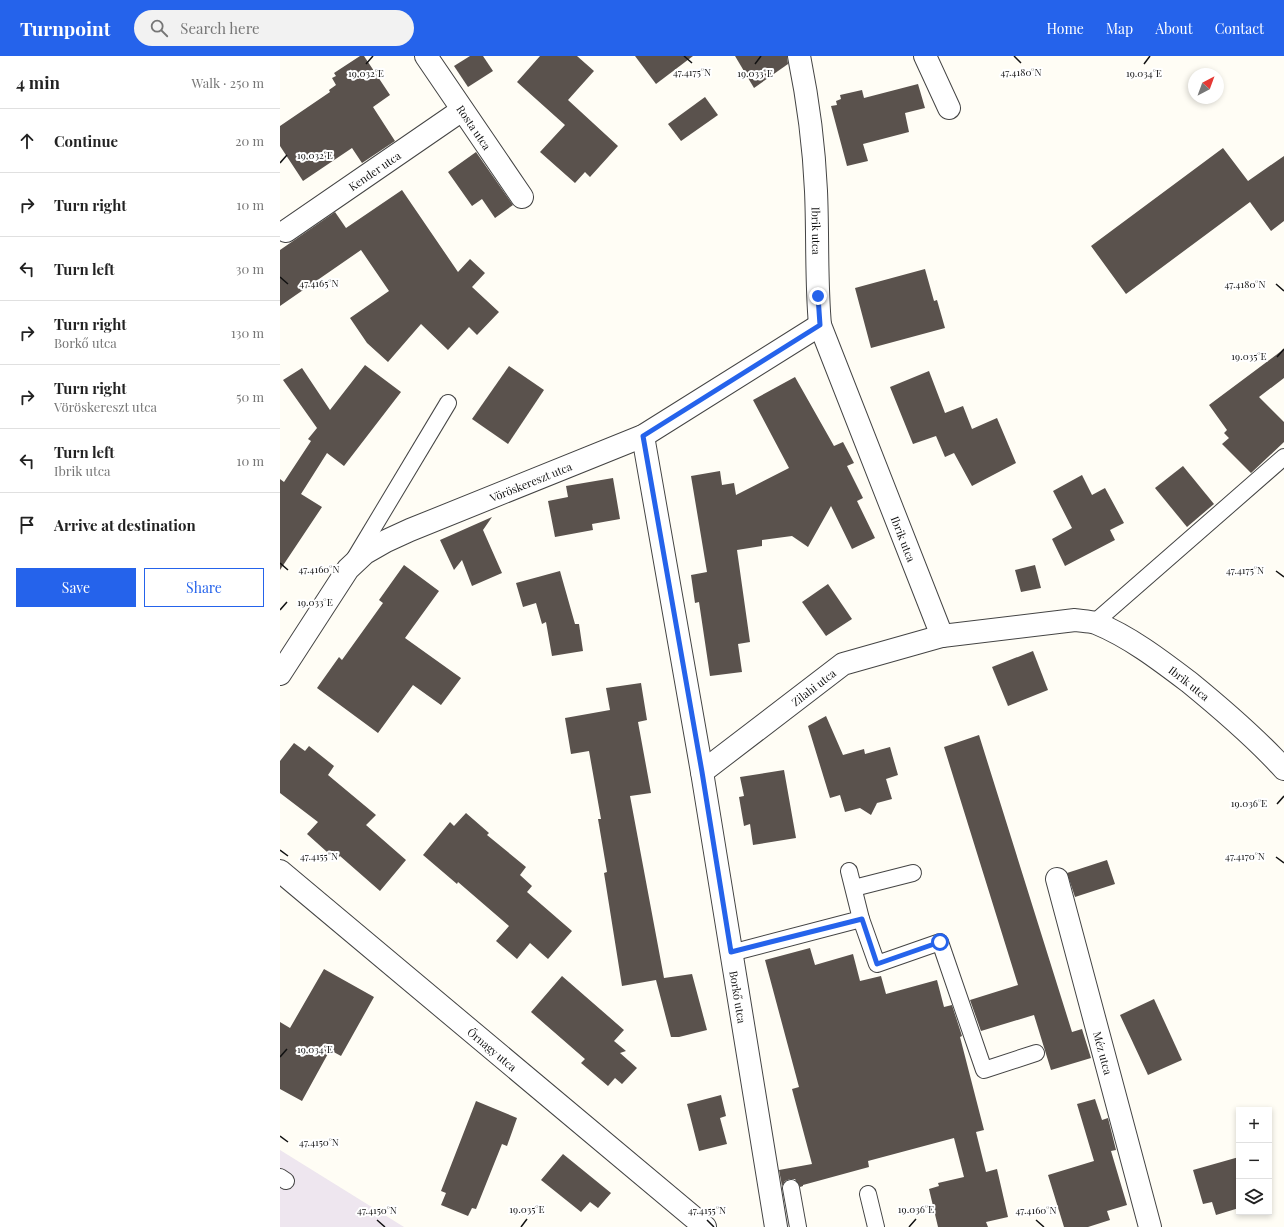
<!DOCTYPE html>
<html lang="en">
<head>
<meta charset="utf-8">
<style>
	:root { --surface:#fff; --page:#f2f2f2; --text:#222; --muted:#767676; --line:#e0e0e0; --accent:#2563eb }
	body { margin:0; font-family:"Playfair Display",serif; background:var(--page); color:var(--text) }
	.controls { position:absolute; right:12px; bottom:12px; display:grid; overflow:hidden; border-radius:0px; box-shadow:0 2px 6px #0003 }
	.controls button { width:36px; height:36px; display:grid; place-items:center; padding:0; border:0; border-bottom:1px solid var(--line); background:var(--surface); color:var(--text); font:20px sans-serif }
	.compass { position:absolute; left:908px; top:12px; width:36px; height:36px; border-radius:50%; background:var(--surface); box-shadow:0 2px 6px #0003; rotate:41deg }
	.stop { position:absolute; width:12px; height:12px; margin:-9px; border:3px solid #2563eb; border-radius:50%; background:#fff }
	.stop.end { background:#2563eb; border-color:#fff; box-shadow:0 1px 4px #0008 }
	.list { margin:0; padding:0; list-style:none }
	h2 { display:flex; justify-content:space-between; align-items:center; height:52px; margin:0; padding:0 16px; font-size:17px }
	h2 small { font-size:13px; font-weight:400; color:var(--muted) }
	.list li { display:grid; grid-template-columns:26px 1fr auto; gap:12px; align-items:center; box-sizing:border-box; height:64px; padding:0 16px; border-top:1px solid var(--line) }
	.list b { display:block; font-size:15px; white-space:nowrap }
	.list p { margin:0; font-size:13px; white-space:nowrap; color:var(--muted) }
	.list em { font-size:13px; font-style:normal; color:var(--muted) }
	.actions { display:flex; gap:8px; padding:12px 16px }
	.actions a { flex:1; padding:9px 0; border:1px solid var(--accent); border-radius:0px; text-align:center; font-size:14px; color:var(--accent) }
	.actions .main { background:var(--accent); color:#fff }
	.icon { flex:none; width:22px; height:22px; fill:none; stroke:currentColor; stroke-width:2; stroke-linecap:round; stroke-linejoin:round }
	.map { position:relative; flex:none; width:1004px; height:1171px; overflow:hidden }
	header { display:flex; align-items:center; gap:24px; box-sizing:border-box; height:56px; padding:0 20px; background:var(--accent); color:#fff }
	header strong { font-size:19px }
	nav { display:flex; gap:22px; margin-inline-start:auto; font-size:14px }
	.search { width:280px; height:36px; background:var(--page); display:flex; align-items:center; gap:10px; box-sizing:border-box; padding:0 14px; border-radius:22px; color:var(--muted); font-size:15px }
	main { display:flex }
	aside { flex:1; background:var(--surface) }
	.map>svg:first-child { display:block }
</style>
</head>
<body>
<header>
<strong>Turnpoint</strong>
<div class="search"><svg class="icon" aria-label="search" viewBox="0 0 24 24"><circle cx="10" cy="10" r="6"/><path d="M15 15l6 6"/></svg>Search here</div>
<nav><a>Home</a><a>Map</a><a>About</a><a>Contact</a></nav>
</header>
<main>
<aside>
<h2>4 min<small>Walk · 250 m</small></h2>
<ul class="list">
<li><svg class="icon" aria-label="ahead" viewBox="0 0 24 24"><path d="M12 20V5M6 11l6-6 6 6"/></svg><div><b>Continue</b></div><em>20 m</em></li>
<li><svg class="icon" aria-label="right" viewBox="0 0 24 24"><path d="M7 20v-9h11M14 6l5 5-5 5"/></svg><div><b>Turn right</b></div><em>10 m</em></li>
<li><svg class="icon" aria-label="left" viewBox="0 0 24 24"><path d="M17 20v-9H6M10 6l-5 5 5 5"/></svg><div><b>Turn left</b></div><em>30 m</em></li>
<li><svg class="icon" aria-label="right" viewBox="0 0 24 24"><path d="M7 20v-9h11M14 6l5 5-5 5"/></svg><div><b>Turn right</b><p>Borkő utca</p></div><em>130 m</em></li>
<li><svg class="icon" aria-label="right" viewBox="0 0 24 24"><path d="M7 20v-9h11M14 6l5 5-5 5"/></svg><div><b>Turn right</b><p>Vöröskereszt utca</p></div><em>50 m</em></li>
<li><svg class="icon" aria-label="left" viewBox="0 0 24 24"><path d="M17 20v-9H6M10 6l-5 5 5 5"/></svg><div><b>Turn left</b><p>Ibrik utca</p></div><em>10 m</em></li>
<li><svg class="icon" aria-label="arrive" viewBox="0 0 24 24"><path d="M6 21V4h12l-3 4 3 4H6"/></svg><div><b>Arrive at destination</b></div></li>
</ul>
<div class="actions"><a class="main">Save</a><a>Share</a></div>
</aside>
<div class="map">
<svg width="1004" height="1171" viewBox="0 0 1004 1171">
	<rect width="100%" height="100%" fill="#fffdf5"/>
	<path fill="#eee6ef" d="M 0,1094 L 124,1171 L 0,1171 Z"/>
	<g fill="#5a524d">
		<path d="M 80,0 L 84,0 L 110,39 L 93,51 L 115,85 L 82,107 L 72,92 L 23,125 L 0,90 L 0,70 L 50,36 L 49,34 L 56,29 L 52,22 L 56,20 L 54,17 Z"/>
		<path d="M 190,0 L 203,0 L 213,15 L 188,31 L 174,10 Z"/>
		<path d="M 260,0 L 297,0 L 314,15 L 288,44 L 338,90 L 310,121 L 305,116 L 295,127 L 260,96 L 285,69 L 237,26 Z"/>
		<path d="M 355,0 L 413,0 L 376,28 Z"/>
		<path d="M 455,0 L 507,0 L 508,8 L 474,32 Z"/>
		<path d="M 638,28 L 645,52 L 625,57 L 629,76 L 583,88 L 588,105 L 567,110 L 551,50 L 557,49 L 556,45 L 561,43 L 560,39 L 582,34 L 584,42 Z"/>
		<path d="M 425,41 L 438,59 L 401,85 L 388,68 Z"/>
		<path d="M 943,92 L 968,125 L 1004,100 L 1004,165 L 991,175 L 970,146 L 846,238 L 811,190 Z"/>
		<path d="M 196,96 L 233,149 L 215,162 L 202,143 L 192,150 L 168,116 Z"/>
		<path d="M 122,134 L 178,216 L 190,203 L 205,217 L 192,231 L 219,256 L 197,279 L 189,271 L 168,294 L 141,268 L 108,306 L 87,287 L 70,262 L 109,235 L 81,194 L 0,250 L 0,194 L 55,156 L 66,172 Z"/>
		<path d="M 645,213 L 654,245 L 657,244 L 665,272 L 591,292 L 575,232 Z"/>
		<path d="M 1004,293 L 1004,322 L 979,341 L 1004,366 L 1004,386 L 971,417 L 942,388 L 949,382 L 944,377 L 947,374 L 929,349 Z"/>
		<path d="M 85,309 L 121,336 L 64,410 L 47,397 L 21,438 L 42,451 L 0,514 L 0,423 L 4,426 L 31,385 L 28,383 L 37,372 L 3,324 L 22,312 L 50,354 Z"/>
		<path d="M 229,310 L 264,334 L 228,388 L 192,363 Z"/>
		<path d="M 649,315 L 665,357 L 683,350 L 692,373 L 717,362 L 736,407 L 692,430 L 674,397 L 665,401 L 656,380 L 633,388 L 610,331 Z"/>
		<path d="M 515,321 L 554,390 L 563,386 L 574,407 L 567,410 L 583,442 L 577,445 L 595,482 L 572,493 L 551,450 L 528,491 L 512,480 L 482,484 L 482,490 L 457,494 L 470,586 L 458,588 L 462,616 L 430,620 L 419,546 L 415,547 L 411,519 L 427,516 L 411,420 L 440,415 L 442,429 L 454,427 L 456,439 L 509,412 L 473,344 Z"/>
		<path d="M 903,410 L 934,448 L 907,471 L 875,432 Z"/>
		<path d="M 802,419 L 812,439 L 825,432 L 844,467 L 830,474 L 835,484 L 785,510 L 772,483 L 792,472 L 773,435 Z"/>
		<path d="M 333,422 L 340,463 L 312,468 L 313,474 L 275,481 L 268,445 L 288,441 L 286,430 Z"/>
		<path d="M 212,461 L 203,474 L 222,517 L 192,530 L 182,504 L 174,514 L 160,484 Z"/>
		<path d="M 124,509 L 159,535 L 125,582 L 181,622 L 161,649 L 133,629 L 98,677 L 37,632 L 59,601 L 62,604 L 103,547 L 99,544 Z"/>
		<path d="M 755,509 L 761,532 L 741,536 L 735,514 Z"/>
		<path d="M 280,515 L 295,568 L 299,568 L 303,595 L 272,600 L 266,566 L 262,568 L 256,547 L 243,551 L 236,527 Z"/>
		<path d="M 548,528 L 572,563 L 546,580 L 522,546 Z"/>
		<path d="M 753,595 L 768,634 L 728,650 L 712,611 Z"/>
		<path d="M 361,627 L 367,664 L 358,666 L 371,737 L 350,740 L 384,922 L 412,918 L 427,974 L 399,981 L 391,981 L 376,924 L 342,930 L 324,817 L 327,816 L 318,763 L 321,763 L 309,695 L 291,698 L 285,662 L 330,654 L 326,632 Z"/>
		<path d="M 546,660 L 563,699 L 584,693 L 585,698 L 610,691 L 618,719 L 606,723 L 612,743 L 597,747 L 591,759 L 580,752 L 565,756 L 560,739 L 550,742 L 528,670 Z"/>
		<path d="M 699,679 L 792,976 L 802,973 L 811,1002 L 771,1014 L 754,959 L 701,975 L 690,944 L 738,929 L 664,691 Z"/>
		<path d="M 14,687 L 25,695 L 29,690 L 54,710 L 48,719 L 96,759 L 86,769 L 126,804 L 100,835 L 60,800 L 56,804 L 27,778 L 38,766 L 0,737 L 0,705 Z"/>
		<path d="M 504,714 L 516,782 L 473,789 L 470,768 L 464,770 L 459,741 L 464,740 L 460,721 Z"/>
		<path d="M 186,757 L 209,777 L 207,779 L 246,811 L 240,819 L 252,830 L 247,836 L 292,875 L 268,903 L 250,887 L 237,903 L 216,885 L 229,870 L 178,826 L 177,828 L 143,799 L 170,766 L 174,770 Z"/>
		<path d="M 827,804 L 835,828 L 795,841 L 787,817 Z"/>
		<path d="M 530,892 L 535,909 L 573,898 L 580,925 L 601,920 L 606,938 L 657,924 L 664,951 L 672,949 L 682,980 L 680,981 L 704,1074 L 696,1076 L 706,1116 L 717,1113 L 728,1161 L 706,1166 L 708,1171 L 658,1171 L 649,1133 L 659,1130 L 658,1127 L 684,1121 L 674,1082 L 588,1105 L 589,1111 L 523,1129 L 523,1130 L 520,1131 L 515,1123 L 510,1123 L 505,1125 L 502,1130 L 499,1114 L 532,1108 L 512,1033 L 519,1031 L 485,904 Z"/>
		<path d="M 44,913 L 94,941 L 61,1000 L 50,994 L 22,1045 L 0,1033 L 0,966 L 10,972 Z"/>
		<path d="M 282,920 L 344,974 L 334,985 L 346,995 L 340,997 L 357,1012 L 342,1028 L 335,1022 L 328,1030 L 301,1007 L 305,1003 L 251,956 Z"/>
		<path d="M 874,943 L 902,1004 L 868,1019 L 840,959 Z"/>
		<path d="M 441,1039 L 446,1060 L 440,1062 L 447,1088 L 419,1095 L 407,1048 Z"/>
		<path d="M 815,1043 L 822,1064 L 828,1062 L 836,1094 L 831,1095 L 847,1149 L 827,1155 L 830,1164 L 808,1171 L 784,1171 L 768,1119 L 814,1105 L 797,1048 Z"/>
		<path d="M 196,1045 L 237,1062 L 227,1090 L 222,1088 L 196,1153 L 192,1152 L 188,1160 L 161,1149 L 166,1137 L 161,1135 Z"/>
		<path d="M 283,1098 L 331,1137 L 318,1152 L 310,1146 L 301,1156 L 261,1124 Z"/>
		<path d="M 959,1101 L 959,1152 L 936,1159 L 932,1146 L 923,1148 L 913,1114 Z"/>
	</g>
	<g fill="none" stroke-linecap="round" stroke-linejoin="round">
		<g stroke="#444" stroke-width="18">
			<g id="lane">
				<path d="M 75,502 L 168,347"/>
				<path d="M 814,567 L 1004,401"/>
				<path d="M 574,832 L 633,817"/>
				<path d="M 581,863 L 597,908 L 660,886 L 704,1014 L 756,997"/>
				<path d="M 451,897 L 581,863 L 569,815"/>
				<path d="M 0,1121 L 6,1125"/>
				<path d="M 511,1132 L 518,1171"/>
				<path d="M 588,1138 L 596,1171"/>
			</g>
		</g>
		<g stroke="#444" stroke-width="24">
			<g id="street">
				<path id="s1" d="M 146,0 L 242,141"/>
				<path id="s2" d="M 519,0 C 528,44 534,90 536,135 C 538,180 536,224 540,269 L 662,580"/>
				<path d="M 645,0 L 669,52"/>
				<path id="s3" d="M 6,175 L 182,54"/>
				<path id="s4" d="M 363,380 L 422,716 L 496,1171"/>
				<path id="s5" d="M 0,618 L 68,513 L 85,497 L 106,485 L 130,474 L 363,380 L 540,269"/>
				<path id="s6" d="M 422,716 L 563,608 L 662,580 L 795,564 C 801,565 809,565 816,567 C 850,581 880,604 909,626 C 942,653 975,681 1004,713"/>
				<path id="s7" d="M 0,815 L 425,1171"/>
				<path id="s8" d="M 777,823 L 870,1171"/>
			</g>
		</g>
		<use href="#lane" stroke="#fff" stroke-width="16"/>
		<use href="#street" stroke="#fff" stroke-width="22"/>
	</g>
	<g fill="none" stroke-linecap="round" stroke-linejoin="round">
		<path stroke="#2563eb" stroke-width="5" d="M 538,240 L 540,269 L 363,380 L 422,716 L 451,896 L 582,863 L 597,908 L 660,886"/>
	</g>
	<path fill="none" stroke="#111" stroke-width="1.5" d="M 404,0 L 412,7M 734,0 L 741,7M 86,8 L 93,0M 475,8 L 481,0M 864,8 L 870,0M 0,107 L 7,99M 0,221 L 8,228M 996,228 L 1004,235M 997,301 L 1004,293M 0,507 L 8,514M 996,515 L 1004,521M 0,554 L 7,546M 997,748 L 1004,740M 0,794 L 8,800M 996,801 L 1004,807M 0,1001 L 7,993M 0,1080 L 8,1086M 97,1164 L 105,1171M 427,1164 L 434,1171M 756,1164 L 764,1171M 241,1171 L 247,1163M 629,1171 L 636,1163"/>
	<g text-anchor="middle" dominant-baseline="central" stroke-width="4" stroke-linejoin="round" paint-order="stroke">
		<g font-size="11" fill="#111" stroke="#fff">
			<text stroke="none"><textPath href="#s1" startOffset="86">Rosta utca</textPath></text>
			<text stroke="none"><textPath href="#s3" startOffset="107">Kender utca</textPath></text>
			<text stroke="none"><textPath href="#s2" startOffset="176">Ibrik utca</textPath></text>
			<text stroke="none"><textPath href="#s5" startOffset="329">Vöröskereszt utca</textPath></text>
			<text stroke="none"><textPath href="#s2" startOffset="500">Ibrik utca</textPath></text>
			<text stroke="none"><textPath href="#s6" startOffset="547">Ibrik utca</textPath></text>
			<text stroke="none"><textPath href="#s6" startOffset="140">Zilahi utca</textPath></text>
			<text stroke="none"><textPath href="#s4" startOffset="569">Borkő utca</textPath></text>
			<text stroke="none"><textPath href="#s7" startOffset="277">Őrnagy utca</textPath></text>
			<text stroke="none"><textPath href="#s8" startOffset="180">Méz utca</textPath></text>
		</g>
	</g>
	<g font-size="10" text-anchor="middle" fill="#111" stroke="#fff" stroke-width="4" stroke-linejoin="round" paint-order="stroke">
		<text x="412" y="20">47.4175°N</text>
		<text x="741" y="20">47.4180°N</text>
		<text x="86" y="21">19.032°E</text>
		<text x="475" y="21">19.033°E</text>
		<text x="864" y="21">19.034°E</text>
		<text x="35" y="103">19.032°E</text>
		<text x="39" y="231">47.4165°N</text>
		<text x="965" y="232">47.4180°N</text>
		<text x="969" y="304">19.035°E</text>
		<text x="39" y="517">47.4160°N</text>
		<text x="965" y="518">47.4175°N</text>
		<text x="35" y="550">19.033°E</text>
		<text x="969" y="751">19.036°E</text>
		<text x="39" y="804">47.4155°N</text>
		<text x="965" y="804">47.4170°N</text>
		<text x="35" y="997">19.034°E</text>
		<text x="39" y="1090">47.4150°N</text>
		<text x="247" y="1157">19.035°E</text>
		<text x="636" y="1157">19.036°E</text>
		<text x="97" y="1158">47.4150°N</text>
		<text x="427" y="1158">47.4155°N</text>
		<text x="756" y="1158">47.4160°N</text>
	</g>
</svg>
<div class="controls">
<button>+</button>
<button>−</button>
<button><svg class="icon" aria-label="layers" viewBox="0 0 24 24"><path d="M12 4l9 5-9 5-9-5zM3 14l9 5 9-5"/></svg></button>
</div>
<svg class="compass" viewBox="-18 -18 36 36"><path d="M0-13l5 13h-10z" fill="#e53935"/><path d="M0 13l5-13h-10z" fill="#767676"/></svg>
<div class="stop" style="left:660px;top:886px"></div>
<div class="stop end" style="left:538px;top:240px"></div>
</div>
</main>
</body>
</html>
